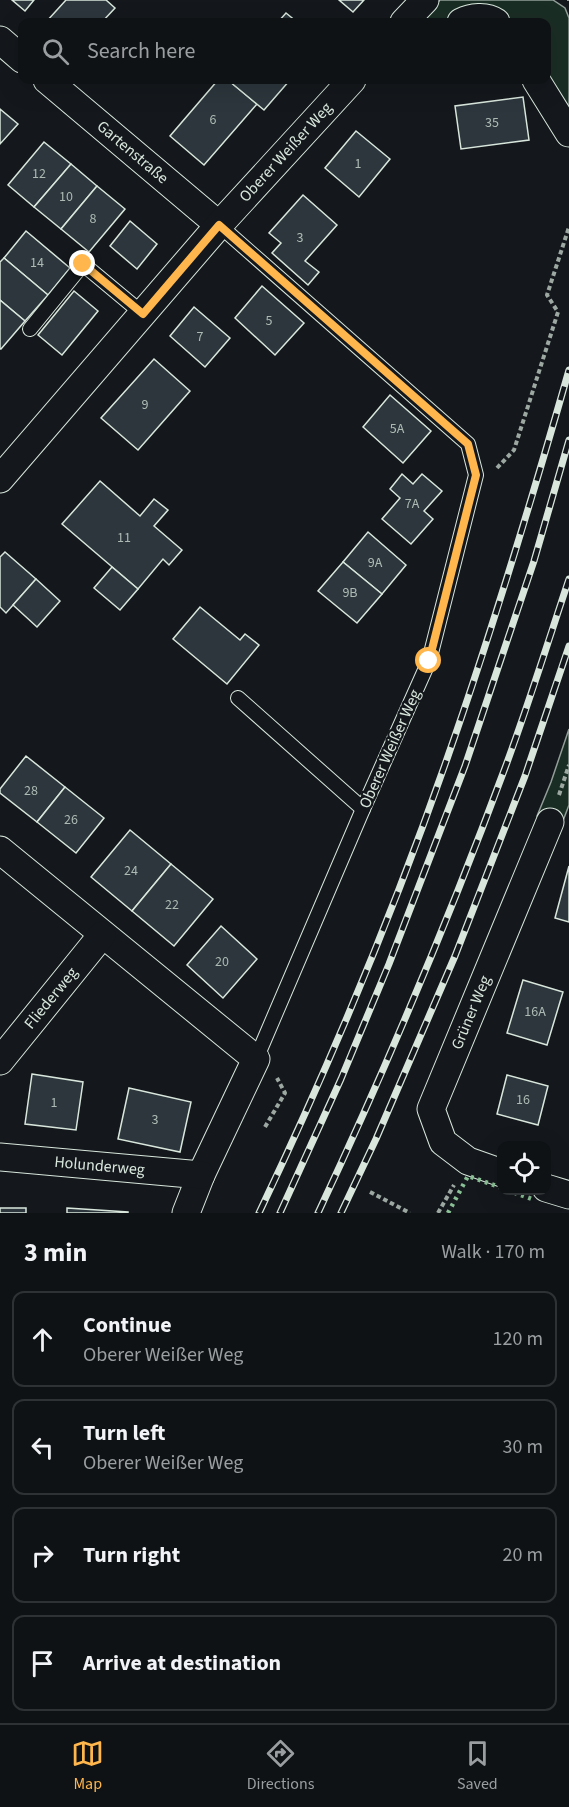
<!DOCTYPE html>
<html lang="en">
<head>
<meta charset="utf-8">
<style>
	:root { --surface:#0f1215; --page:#1d2022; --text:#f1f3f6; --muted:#9b9ea0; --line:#2f3234; --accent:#ffb74d }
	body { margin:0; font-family:"Source Sans 3",sans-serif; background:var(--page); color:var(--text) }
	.controls { position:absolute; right:18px; bottom:18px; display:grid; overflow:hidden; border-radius:12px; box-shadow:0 6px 24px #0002 }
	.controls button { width:54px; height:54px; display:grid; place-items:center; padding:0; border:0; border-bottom:2px solid var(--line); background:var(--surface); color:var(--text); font:30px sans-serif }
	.stop { position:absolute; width:18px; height:18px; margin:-14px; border:4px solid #ffb74d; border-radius:50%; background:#fff }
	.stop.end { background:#ffb74d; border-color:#fff; box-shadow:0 2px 6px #0008 }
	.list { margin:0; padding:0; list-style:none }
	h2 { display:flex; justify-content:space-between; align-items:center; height:78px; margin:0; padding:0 24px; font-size:26px }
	h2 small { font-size:20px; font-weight:400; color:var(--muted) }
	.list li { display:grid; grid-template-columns:39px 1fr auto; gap:18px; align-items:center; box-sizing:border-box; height:96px; margin:0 12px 12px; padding:0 12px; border:2px solid var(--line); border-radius:12px }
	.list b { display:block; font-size:22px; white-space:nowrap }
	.list p { margin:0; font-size:20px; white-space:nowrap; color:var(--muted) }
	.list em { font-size:20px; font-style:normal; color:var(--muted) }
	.icon { flex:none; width:33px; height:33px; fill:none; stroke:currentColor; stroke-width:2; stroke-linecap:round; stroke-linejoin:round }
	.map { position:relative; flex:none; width:569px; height:1213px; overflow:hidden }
	.search { position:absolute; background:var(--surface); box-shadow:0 6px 24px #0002; left:18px; right:18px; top:18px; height:66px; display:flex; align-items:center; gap:15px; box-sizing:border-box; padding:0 21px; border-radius:12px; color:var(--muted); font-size:22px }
	.sheet { height:510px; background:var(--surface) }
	nav { display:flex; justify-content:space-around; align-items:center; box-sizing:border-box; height:84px; border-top:2px solid var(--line); background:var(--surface); font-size:16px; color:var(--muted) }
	nav a { display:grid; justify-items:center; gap:3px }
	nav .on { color:var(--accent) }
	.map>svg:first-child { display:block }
</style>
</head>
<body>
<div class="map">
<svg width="569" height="1213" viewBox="0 0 569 1213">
	<rect width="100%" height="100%" fill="#14181c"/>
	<g fill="#1a2d24" stroke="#939e99" stroke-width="1.5">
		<path d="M 440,0 L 553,0 L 565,8 L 569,18 L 569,110 L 547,77 L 546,22 L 511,22 L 491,8 L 466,9 L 443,22 L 419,22 Z"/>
		<path d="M 569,729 L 569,805 L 561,826 L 537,816 L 551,782 Z"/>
	</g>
	<g fill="#2c363c" stroke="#d8e6dc" stroke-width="1.5">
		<path d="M 12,0 L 34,0 L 25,11 Z"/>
		<path d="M 66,0 L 106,0 L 115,8 L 102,22 L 46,22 Z"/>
		<path d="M 339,0 L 364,0 L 353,12 Z"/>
		<path d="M 286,13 L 297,22 L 278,22 Z"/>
		<path d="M 218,80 L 228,80 L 257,104 L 204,165 L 170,136 Z"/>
		<path d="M 230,80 L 290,80 L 264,110 L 229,81 Z"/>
		<path d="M 523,97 L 529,140 L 461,149 L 455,106 Z"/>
		<path d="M 0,109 L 18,124 L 0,144 Z"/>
		<path d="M 356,131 L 390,159 L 359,197 L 325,168 Z"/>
		<path d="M 44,142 L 71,164 L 34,207 L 8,185 Z"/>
		<path d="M 71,164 L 97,186 L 61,229 L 34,207 Z"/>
		<path d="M 97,186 L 125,209 L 89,252 L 61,229 Z"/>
		<path d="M 303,195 L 337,225 L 305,261 L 319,272 L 308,285 L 272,253 L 281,243 L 269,233 Z"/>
		<path d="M 130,221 L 157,244 L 137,269 L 110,246 Z"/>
		<path d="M 26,231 L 70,268 L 48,295 L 4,258 Z"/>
		<path d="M 4,258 L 48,295 L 25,321 L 0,300 L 0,262 Z"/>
		<path d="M 262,286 L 304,323 L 275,355 L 235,318 Z"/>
		<path d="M 74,291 L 98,311 L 62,355 L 38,335 Z"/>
		<path d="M 0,300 L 25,321 L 1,349 L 0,349 Z"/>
		<path d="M 194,307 L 230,338 L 205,367 L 170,336 Z"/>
		<path d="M 154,359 L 190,391 L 138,450 L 101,418 Z"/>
		<path d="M 390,395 L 431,431 L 403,463 L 363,427 Z"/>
		<path d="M 402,474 L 413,484 L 422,474 L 442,491 L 424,511 L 433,519 L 411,544 L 382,519 L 400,498 L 390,489 Z"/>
		<path d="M 100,481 L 140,516 L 154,499 L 168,510 L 154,526 L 182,550 L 169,565 L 163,559 L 138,589 L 62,524 Z"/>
		<path d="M 368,532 L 406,565 L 382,594 L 343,562 Z"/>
		<path d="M 5,552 L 36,579 L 6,613 L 0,607 L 0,557 Z"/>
		<path d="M 343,562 L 382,594 L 357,623 L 318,591 Z"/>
		<path d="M 112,567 L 138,589 L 120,610 L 94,588 Z"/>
		<path d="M 36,579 L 60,601 L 37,627 L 13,605 Z"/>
		<path d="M 200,607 L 240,640 L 245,634 L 259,645 L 227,684 L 173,639 Z"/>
		<path d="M 26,756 L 65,787 L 37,822 L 0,793 L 0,789 Z"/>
		<path d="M 65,787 L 104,818 L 76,853 L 37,822 Z"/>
		<path d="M 130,830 L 171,864 L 132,911 L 91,877 Z"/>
		<path d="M 171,864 L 213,899 L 174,946 L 132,911 Z"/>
		<path d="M 569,866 L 569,922 L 555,918 Z"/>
		<path d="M 221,926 L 257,959 L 223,998 L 187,965 Z"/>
		<path d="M 523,980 L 563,992 L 547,1045 L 507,1033 Z"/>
		<path d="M 32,1074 L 83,1082 L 76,1130 L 25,1124 Z"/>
		<path d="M 507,1075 L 548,1086 L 538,1125 L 497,1114 Z"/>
		<path d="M 129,1088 L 191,1102 L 180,1152 L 118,1139 Z"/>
		<rect x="0" y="1208" width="26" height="5"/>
		<path d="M 67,1208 L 128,1212 L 128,1213 L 67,1213 Z"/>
	</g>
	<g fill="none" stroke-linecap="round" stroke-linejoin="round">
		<g stroke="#d8e6dc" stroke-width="16">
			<g id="lane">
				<path d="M 219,225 L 468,444 L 476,475 L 429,661 L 363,809 L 256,1059"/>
				<path d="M 30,329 L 83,264 L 143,314"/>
				<path d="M 238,698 L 363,809"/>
			</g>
		</g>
		<g stroke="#d8e6dc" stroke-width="29">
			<g id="street">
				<path d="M 404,22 L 425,0"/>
				<path d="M 461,22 C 471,17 486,15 496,22"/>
				<path d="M 0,40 L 22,59"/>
				<path id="s1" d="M 47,80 L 219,225"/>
				<path d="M 536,80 L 569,133"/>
				<path id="s2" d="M 0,479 L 219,225 L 352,80"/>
				<path d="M 0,850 L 256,1059 L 201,1175 L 186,1213"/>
				<path id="s3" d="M 0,1061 L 102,935"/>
				<path id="s4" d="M 0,1157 L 201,1175"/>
				<path id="s5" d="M 502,1173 L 468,1161 L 443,1142 L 431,1109 L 550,822"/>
				<path d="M 546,1188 L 569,1195"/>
			</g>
		</g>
		<g stroke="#9da8a2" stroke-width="4" stroke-dasharray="4.5 3" stroke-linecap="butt">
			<path d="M 569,0 L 569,1"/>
			<path d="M 497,468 L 514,450 L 558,312 L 547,295 L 569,227"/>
			<path d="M 559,795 L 569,765"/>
			<path d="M 265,1127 L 285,1093 L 277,1078"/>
			<path d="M 370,1192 L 410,1213"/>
			<path d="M 438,1213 L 454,1185"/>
		</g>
		<use href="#lane" stroke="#14181c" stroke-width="14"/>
		<use href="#street" stroke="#14181c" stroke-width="27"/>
		<g stroke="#d8e6dc" stroke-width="7">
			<g id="rail">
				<path d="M 259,1213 C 330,1064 394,911 448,756 C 493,628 532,499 569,370"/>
				<path d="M 280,1213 L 341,1079 L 389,964 L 465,766 L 534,561 L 569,440"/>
				<path d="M 318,1213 C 386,1068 449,919 505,768 C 528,706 548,642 569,579"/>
				<path d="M 341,1213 L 376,1139 L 455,956 L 525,776 L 569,646"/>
			</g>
		</g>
		<use href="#rail" stroke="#14181c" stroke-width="4.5" stroke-dasharray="14" stroke-linecap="butt"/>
		<g stroke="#8ac095" stroke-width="4.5" stroke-dasharray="3 4.5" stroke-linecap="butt">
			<path d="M 507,1190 L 532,1199"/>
			<path d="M 448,1213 L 468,1176 L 502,1188"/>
		</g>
	</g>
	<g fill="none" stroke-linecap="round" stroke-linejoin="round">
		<path stroke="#ffb74d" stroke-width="8" d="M 83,264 L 143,314 L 219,225 L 468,444 L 476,475 L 429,661"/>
	</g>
	<g text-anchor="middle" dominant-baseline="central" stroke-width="4.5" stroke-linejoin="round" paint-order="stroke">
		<g font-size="14" fill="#adbab4">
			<text x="213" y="120">6</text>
			<text x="492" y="123">35</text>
			<text x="358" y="164">1</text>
			<text x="39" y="174">12</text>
			<text x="66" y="197">10</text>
			<text x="93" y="219">8</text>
			<text x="300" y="238">3</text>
			<text x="37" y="263">14</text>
			<text x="269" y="321">5</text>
			<text x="200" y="337">7</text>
			<text x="145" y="405">9</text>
			<text x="397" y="429">5A</text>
			<text x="412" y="504">7A</text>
			<text x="124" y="538">11</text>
			<text x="375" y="563">9A</text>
			<text x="350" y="593">9B</text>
			<text x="31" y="791">28</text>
			<text x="71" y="820">26</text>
			<text x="131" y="871">24</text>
			<text x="172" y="905">22</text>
			<text x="222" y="962">20</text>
			<text x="535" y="1012">16A</text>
			<text x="523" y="1100">16</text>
			<text x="54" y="1103">1</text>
			<text x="155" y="1120">3</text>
		</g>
		<g font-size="16" fill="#d8e6dc" stroke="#14181c">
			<text stroke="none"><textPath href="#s1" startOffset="112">Gartenstraße</textPath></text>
			<text stroke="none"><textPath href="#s2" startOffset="434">Oberer Weißer Weg</textPath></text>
			<text transform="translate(390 749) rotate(-66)">Oberer Weißer Weg</text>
			<text stroke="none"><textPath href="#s3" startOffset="81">Fliederweg</textPath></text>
			<text stroke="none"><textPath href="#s5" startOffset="207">Grüner Weg</textPath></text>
			<text stroke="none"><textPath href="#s4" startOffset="100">Holunderweg</textPath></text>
		</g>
	</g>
</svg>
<div class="controls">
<button><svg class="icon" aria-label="locate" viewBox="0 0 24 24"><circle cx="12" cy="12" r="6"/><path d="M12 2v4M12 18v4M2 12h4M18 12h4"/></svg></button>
</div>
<div class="stop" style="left:429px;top:661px"></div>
<div class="stop end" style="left:83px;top:264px"></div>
<div class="search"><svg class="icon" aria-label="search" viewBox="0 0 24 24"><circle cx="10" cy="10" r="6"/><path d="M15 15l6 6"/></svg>Search here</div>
</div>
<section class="sheet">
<h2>3 min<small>Walk · 170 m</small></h2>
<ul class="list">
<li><svg class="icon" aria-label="ahead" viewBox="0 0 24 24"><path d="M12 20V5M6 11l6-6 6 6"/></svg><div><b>Continue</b><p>Oberer Weißer Weg</p></div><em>120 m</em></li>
<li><svg class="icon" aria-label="left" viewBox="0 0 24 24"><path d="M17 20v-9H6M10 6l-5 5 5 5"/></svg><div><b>Turn left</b><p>Oberer Weißer Weg</p></div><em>30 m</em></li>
<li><svg class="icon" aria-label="right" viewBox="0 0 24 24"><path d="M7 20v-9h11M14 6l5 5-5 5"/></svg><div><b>Turn right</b></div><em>20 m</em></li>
<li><svg class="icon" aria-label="arrive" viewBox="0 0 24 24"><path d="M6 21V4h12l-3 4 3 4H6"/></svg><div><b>Arrive at destination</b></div></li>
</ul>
</section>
<nav>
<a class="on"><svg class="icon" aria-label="map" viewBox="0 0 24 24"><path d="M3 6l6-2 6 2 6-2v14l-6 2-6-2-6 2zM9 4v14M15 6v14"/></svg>Map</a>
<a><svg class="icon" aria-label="directions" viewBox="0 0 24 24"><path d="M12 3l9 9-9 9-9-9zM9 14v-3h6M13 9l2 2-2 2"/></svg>Directions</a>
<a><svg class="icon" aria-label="saved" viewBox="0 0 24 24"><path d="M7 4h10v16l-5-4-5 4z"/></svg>Saved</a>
</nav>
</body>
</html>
